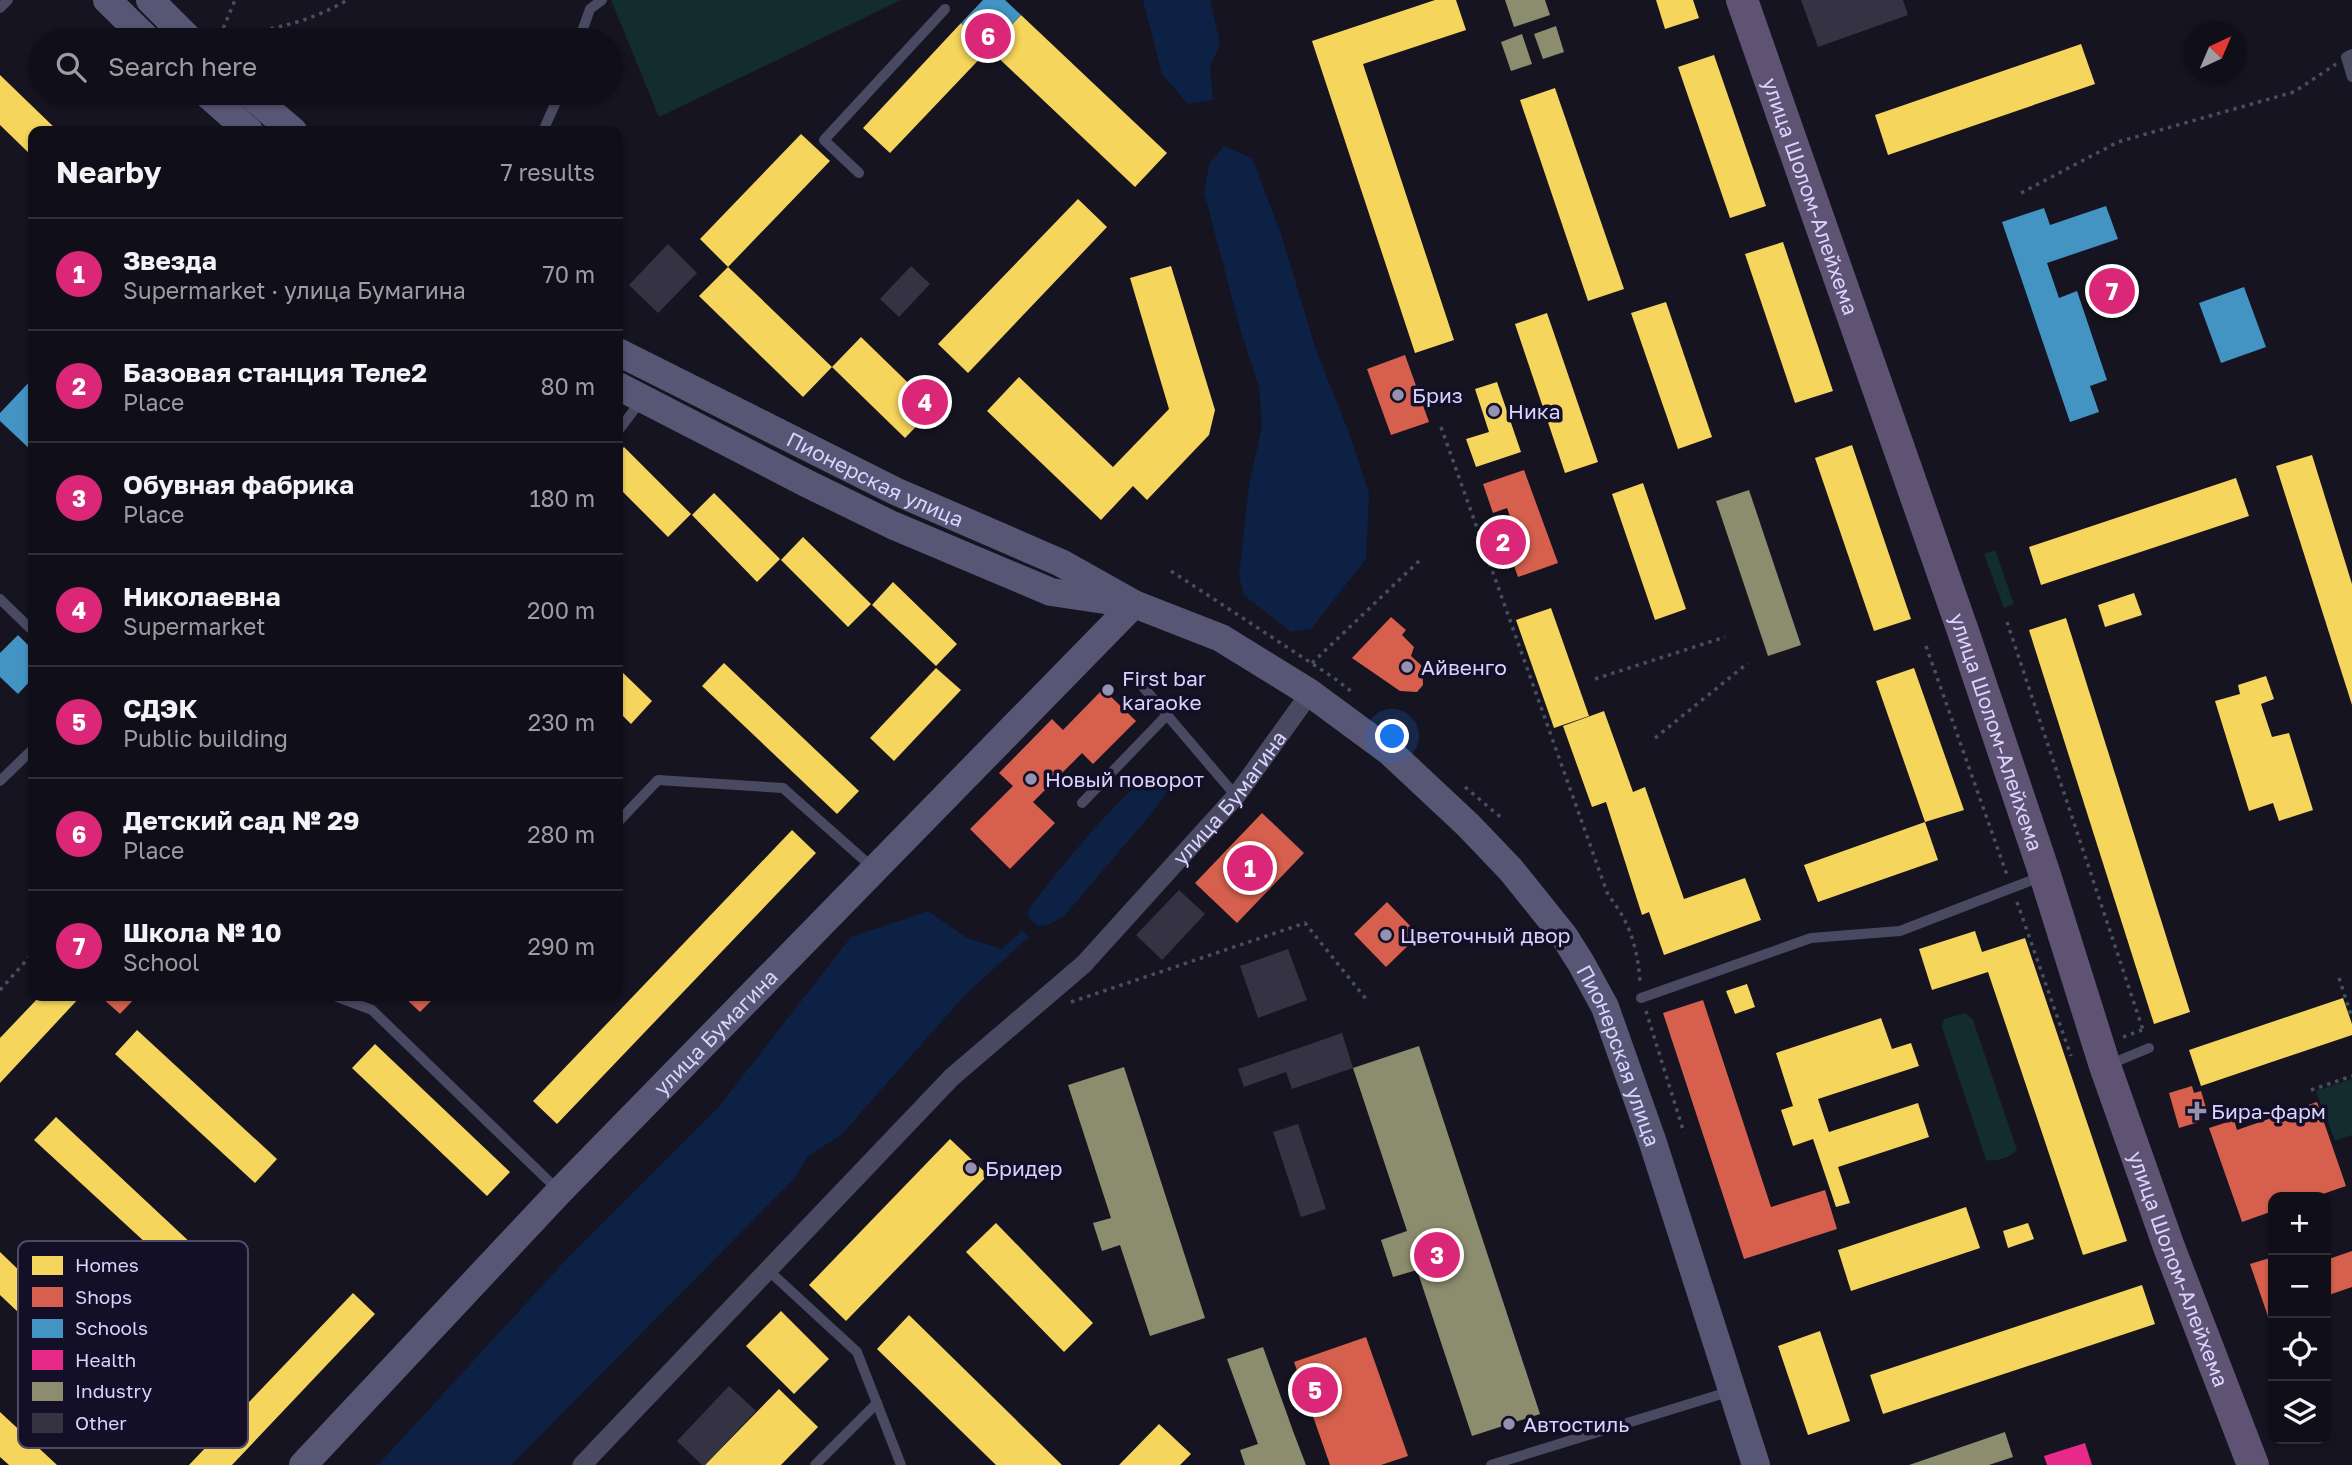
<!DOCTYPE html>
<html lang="en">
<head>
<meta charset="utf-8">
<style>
	:root { --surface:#100f19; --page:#1e1d26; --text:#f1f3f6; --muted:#9c9ca2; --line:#302f38; --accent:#db2777 }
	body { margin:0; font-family:"Golos Text",sans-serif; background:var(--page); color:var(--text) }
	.controls { position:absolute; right:21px; bottom:21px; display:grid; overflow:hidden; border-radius:14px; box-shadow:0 2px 5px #0004 }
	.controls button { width:63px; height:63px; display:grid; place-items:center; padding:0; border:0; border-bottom:2px solid var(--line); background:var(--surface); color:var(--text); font:35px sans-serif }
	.compass { position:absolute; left:2184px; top:21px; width:63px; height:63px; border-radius:50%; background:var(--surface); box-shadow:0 2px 5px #0004; rotate:44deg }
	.you { position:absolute; left:1393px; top:737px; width:24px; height:24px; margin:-18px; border:5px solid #fff; border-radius:50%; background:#1a73e8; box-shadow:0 0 0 10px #1a73e833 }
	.badge { display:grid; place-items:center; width:46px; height:46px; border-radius:50%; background:var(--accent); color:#fff; font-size:23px; font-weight:700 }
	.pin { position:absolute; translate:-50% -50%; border:4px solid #fff; box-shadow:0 2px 7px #0006 }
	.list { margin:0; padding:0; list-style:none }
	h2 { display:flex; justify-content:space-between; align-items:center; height:91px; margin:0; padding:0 28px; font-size:30px }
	h2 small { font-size:23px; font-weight:400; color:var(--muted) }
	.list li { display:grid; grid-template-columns:46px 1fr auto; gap:21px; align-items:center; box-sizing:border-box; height:112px; padding:0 28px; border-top:2px solid var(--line) }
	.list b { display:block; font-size:26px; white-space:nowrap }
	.list p { margin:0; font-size:23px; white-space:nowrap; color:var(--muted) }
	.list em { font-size:23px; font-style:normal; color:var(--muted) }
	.icon { flex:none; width:38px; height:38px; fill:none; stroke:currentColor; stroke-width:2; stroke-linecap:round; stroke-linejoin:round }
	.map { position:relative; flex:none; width:2352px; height:1465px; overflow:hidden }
	.search { position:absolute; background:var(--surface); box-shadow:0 2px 5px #0004; left:28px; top:28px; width:595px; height:77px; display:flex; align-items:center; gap:18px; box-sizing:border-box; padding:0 24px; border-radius:38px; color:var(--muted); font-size:26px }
	.panel { position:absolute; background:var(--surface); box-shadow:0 2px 5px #0004; left:28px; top:126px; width:595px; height:875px; border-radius:14px }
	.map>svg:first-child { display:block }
</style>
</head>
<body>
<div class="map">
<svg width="2352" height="1465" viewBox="0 0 2352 1465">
	<rect width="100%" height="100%" fill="#161421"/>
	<g fill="#132c2d">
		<path d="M 611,0 L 901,0 L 659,117 Z"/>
		<path d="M 1995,550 L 2014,604 L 2004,608 L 1984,554 Z"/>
		<path d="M 1965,1013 L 1973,1020 L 2017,1150 C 2009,1158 1996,1162 1986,1160 L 1942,1027 L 1944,1019 Z"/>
		<path d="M 2352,1079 L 2352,1135 L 2335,1141 L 2316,1091 Z"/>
	</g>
	<g fill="#0d2144">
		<path d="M 1143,0 L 1210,0 L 1220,44 L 1210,66 L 1213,100 L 1188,104 L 1162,74 Z"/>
		<path d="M 1224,146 L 1252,158 L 1281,234 L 1317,353 L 1349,433 L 1369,494 L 1366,559 L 1311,629 L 1291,632 L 1244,595 L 1239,576 L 1249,485 L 1262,426 L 1259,387 L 1241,332 L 1204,192 L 1210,162 Z"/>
		<path d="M 1150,773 L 1170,774 L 1174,782 L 1152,813 L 1064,916 L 1048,925 L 1038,926 L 1028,917 L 1028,910 C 1065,862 1104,813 1150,773 Z"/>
		<path d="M 928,911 L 967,938 L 1002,949 L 1022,931 L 1029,937 L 966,994 L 841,1135 L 807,1157 L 794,1179 L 511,1465 L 378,1465 L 562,1264 L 718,1108 L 851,937 Z"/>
	</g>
	<g fill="#f6d55c">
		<path d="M 1435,0 L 1456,0 L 1466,30 L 1363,64 L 1454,340 L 1415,353 L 1312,41 Z"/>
		<path d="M 1656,0 L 1693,0 L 1699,18 L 1665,29 Z"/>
		<path d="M 1021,15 L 1167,153 L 1135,187 L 989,49 Z"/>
		<path d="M 961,23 L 989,49 L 890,153 L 863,128 Z"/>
		<path d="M 2081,44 L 2095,84 L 1888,155 L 1875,115 Z"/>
		<path d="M 1714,55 L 1766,206 L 1730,218 L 1678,67 Z"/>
		<path d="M 0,75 L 58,131 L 33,131 L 33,157 L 0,125 Z"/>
		<path d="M 1555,88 L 1624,289 L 1588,301 L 1520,100 Z"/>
		<path d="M 801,134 L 830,161 L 728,267 L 700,239 Z"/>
		<path d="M 1078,199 L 1107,227 L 968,373 L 938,344 Z"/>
		<path d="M 1783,242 L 1833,391 L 1795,403 L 1745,254 Z"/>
		<path d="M 1171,266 L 1215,410 L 1209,435 L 1147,500 L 1133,486 L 1101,520 L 987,411 L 1019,377 L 1113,467 L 1169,409 L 1130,278 Z"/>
		<path d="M 728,267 L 832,367 L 803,397 L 699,296 Z"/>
		<path d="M 1666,302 L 1712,437 L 1678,449 L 1631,313 Z"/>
		<path d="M 1547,313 L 1598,462 L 1565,473 L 1515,324 Z"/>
		<path d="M 861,337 L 934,408 L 905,438 L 832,367 Z"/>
		<path d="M 1497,382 L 1521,452 L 1476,467 L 1466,439 L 1489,432 L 1475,389 Z"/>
		<path d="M 1852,445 L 1911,619 L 1874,631 L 1815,458 Z"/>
		<path d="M 624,447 L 691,514 L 668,537 L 618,487 L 618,453 Z"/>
		<path d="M 2312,455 L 2352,584 L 2352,705 L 2276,466 Z"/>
		<path d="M 2236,478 L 2249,516 L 2041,585 L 2029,547 Z"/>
		<path d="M 1643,483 L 1686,609 L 1655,620 L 1612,494 Z"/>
		<path d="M 714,493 L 780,559 L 757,582 L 692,515 Z"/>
		<path d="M 1507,536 L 1509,544 L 1499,547 L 1497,539 Z"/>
		<path d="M 803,537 L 871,604 L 848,627 L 781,560 Z"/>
		<path d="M 893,582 L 957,644 L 936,666 L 872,605 Z"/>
		<path d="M 2134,593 L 2142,615 L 2105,627 L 2098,605 Z"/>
		<path d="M 1551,608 L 1589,716 L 1554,728 L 1516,620 Z"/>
		<path d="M 2066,618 L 2190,1012 L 2154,1024 L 2029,630 Z"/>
		<path d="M 724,663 L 859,791 L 837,814 L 702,686 Z"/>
		<path d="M 618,668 L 652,701 L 631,724 L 618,711 Z"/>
		<path d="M 936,668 L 961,690 L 894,761 L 870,738 Z"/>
		<path d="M 1914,668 L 1964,810 L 1925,822 L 1876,681 Z"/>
		<path d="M 2266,676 L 2274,699 L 2261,704 L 2272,737 L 2289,733 L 2313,810 L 2279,821 L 2273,803 L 2249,811 L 2215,701 L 2240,694 L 2238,685 Z"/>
		<path d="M 1604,711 L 1633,792 L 1645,787 L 1684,899 L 1745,878 L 1761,920 L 1664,955 L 1649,912 L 1642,915 L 1606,802 L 1592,807 L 1563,726 Z"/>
		<path d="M 1925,822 L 1938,860 L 1818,902 L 1804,865 Z"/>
		<path d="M 792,830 L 816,853 L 557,1124 L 533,1101 Z"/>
		<path d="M 1975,931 L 1982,952 L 2025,938 L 2127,1241 L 2083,1255 L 1988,972 L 1932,990 L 1919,949 Z"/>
		<path d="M 1747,984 L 1755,1007 L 1735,1014 L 1726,991 Z"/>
		<path d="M 40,996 L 81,996 L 0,1083 L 0,1038 Z"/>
		<path d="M 2343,998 L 2352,1024 L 2352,1035 L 2201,1086 L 2189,1050 Z"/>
		<path d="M 1881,1018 L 1892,1049 L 1911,1043 L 1919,1066 L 1818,1099 L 1829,1132 L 1918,1103 L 1929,1137 L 1838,1167 L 1850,1203 L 1836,1207 L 1813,1139 L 1793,1146 L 1781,1110 L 1793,1106 L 1776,1053 Z"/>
		<path d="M 137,1030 L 277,1159 L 255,1183 L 115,1054 Z"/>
		<path d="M 375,1044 L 510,1172 L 487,1196 L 352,1068 Z"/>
		<path d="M 56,1117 L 193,1245 L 172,1267 L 34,1140 Z"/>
		<path d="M 950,1139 L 988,1175 L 846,1321 L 809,1285 Z"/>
		<path d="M 1966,1207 L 1980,1248 L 1851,1291 L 1838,1250 Z"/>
		<path d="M 996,1223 L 1093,1323 L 1064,1352 L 966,1252 Z"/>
		<path d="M 2028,1223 L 2034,1239 L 2008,1248 L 2003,1231 Z"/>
		<path d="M 0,1252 L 98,1346 L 77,1368 L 0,1295 Z"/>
		<path d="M 2142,1285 L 2155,1324 L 1883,1414 L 1870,1375 Z"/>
		<path d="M 353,1293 L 375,1314 L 232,1465 L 189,1465 Z"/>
		<path d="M 781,1311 L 829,1359 L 794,1394 L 746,1346 Z"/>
		<path d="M 909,1315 L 1062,1465 L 996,1465 L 877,1349 Z"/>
		<path d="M 1820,1331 L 1850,1421 L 1808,1435 L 1778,1346 Z"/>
		<path d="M 779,1389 L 818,1427 L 781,1465 L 705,1465 Z"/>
		<path d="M 0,1412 L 57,1465 L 9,1465 L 0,1457 Z"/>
		<path d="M 1159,1424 L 1191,1454 L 1180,1465 L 1119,1465 Z"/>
	</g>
	<g fill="#d6604d">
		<path d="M 1405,355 L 1429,422 L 1391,435 L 1367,369 Z"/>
		<path d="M 1524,470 L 1558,563 L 1518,577 L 1507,546 L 1519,542 L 1507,508 L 1493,513 L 1483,484 Z"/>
		<path d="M 1391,617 L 1406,630 L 1402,635 L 1414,647 L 1411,656 L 1422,666 L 1423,685 L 1417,692 L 1400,691 L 1352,658 Z"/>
		<path d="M 1103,689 L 1136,721 L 1093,764 L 1082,753 L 1033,802 L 1055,823 L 1010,869 L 970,829 L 1013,786 L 999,773 L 1052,719 L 1063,730 Z"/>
		<path d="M 1262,813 L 1304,853 L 1237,923 L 1195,883 Z"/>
		<path d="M 1387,902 L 1419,935 L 1386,967 L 1354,934 Z"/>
		<path d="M 100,996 L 137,996 L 120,1014 Z"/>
		<path d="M 403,996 L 436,996 L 420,1012 Z"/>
		<path d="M 1703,1000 L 1771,1207 L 1825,1190 L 1837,1229 L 1744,1259 L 1663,1013 Z"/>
		<path d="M 2192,1086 L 2194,1093 L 2201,1091 L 2207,1111 L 2200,1113 L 2202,1121 L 2179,1128 L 2169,1093 Z"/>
		<path d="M 2317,1102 L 2346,1186 L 2314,1197 L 2273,1197 L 2273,1211 L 2242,1222 L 2209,1128 L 2234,1120 L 2237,1130 Z"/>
		<path d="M 2352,1251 L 2352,1287 L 2326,1296 L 2326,1260 Z"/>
		<path d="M 2273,1257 L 2273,1331 L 2250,1264 Z"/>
		<path d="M 1366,1337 L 1408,1456 L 1381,1465 L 1330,1465 L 1294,1362 Z"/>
	</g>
	<g fill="#4393c3">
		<path d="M 983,0 L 1005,0 L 1021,15 L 989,49 L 961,23 Z"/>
		<path d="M 2106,206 L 2118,239 L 2047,263 L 2059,298 L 2077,291 L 2107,380 L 2090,386 L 2099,412 L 2070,422 L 2002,222 L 2044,208 L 2050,225 Z"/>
		<path d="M 2244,287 L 2266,347 L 2221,363 L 2199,303 Z"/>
		<path d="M 33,378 L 33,452 L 0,421 L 0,413 Z"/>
		<path d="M 18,635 L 33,650 L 33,678 L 18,694 L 0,677 L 0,653 Z"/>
	</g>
	<path fill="#e7298a" d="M 2085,1443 L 2092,1465 L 2047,1465 L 2044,1456 Z"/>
	<g fill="#8c8c6e">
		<path d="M 1505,0 L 1545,0 L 1550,15 L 1514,27 Z"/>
		<path d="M 1556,26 L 1564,52 L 1543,59 L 1534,34 Z"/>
		<path d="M 1522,34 L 1532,64 L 1511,71 L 1501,42 Z"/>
		<path d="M 1749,490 L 1801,645 L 1768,656 L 1716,501 Z"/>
		<path d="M 1419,1046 L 1540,1414 L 1472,1436 L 1417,1270 L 1393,1277 L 1381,1240 L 1407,1231 L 1353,1068 Z"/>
		<path d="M 1124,1067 L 1205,1318 L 1150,1336 L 1120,1245 L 1102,1251 L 1093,1223 L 1111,1218 L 1068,1085 Z"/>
		<path d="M 1263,1347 L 1293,1431 L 1306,1465 L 1245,1465 L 1240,1450 L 1258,1444 L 1227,1359 Z"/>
		<path d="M 2005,1432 L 2013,1457 L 1989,1465 L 1909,1465 Z"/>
	</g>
	<g fill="#343243">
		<path d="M 1801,0 L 1903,0 L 1908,15 L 1818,47 Z"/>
		<path d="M 668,244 L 697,273 L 658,313 L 629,285 Z"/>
		<path d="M 911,266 L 930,284 L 899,317 L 880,299 Z"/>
		<path d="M 1179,890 L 1205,914 L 1162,960 L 1136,935 Z"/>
		<path d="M 1288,949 L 1307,1000 L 1258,1018 L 1240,966 Z"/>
		<path d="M 1342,1033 L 1353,1068 L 1292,1089 L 1286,1072 L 1244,1087 L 1238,1069 Z"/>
		<path d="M 1298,1124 L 1326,1209 L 1301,1217 L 1273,1132 Z"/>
		<path d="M 729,1386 L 756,1411 L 705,1465 L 702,1465 L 677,1441 Z"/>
	</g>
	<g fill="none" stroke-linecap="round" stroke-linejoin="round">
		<g stroke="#44505f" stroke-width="3.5" stroke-dasharray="3.5 5" stroke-linecap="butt">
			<path d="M 220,36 C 263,32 310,23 347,0"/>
			<path d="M 220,36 L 235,0"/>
			<path d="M 2021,193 L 2118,142 L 2294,92 L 2336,64"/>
			<path d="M 1441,427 L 1608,895 C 1630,922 1638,949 1640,983"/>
			<path d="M 1171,571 L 1334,678 L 1352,692"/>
			<path d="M 2007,622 L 2143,1030"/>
			<path d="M 1926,646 L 2007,875"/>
			<path d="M 1312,663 L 1419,561"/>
			<path d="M 1595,679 L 1725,637"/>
			<path d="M 1655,738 L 1748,663"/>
			<path d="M 1465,787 L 1504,820"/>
			<path d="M 2017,902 L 2071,1056"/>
			<path d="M 2339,978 L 2352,1018"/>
			<path d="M 0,990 L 33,953"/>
			<path d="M 1071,1002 L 1305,923 L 1366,999"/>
			<path d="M 1646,1011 L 1684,1133"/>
			<path d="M 2123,1037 L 2142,1030"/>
			<path d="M 2311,1090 L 2352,1076"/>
		</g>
		<g stroke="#4a4962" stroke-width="10">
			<path d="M 0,8 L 8,0"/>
			<path d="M 579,40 L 590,9 L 602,0"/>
			<path d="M 2352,54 L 2346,57 L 2352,77"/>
			<path d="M 543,131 L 560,93"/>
			<path d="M 859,173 L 824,140 L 945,9"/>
			<path d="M 618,431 L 641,401"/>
			<path d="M 0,599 L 33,631"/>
			<path d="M 1138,681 L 1236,796"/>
			<path d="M 0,781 L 33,749"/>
			<path d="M 1082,803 L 1167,715"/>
			<path d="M 618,822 L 658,780 L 783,788 L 873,868"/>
			<path d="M 335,996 L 372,1010 L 557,1189"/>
			<path d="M 1641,998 L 1811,938 L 1900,931 L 2040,877"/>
			<path d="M 2108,1065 L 2149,1048"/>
			<path d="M 768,1270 L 857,1352 L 901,1465"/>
			<path d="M 815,1465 L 877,1403"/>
			<path d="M 1491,1465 L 1728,1392"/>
		</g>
		<path stroke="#4a4962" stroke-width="19" id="s1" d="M 582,1465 L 952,1077 L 1084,964 L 1236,796 L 1310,693"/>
		<g stroke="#575674" stroke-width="28">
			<path d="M 107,0 L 148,40"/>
			<path d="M 150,0 L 190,40"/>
			<path d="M 206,93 L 249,131"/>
			<path d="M 248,93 L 293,131"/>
			<path id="s2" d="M 618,352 L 895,491 L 1061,563 L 1134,604 L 1221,638 L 1310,693 L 1390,752 L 1468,825 L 1511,870 L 1564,936 L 1581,963 L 1605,1007 L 1653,1143 L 1756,1465"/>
			<path d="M 618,386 L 806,483 L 892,525 L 1051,592 L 1118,602"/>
			<path id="s3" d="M 303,1465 L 559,1192 L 1134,604"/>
		</g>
		<path stroke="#5e5373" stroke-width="32" id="s4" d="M 1742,0 L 1964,634 L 2045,875 L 2105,1066 L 2169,1247 L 2253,1465"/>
	</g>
	<g fill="#9591b1" stroke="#130f26" stroke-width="2.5">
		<circle cx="1398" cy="395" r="7"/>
		<circle cx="1494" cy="411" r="7"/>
		<circle cx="1407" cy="667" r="7"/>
		<circle cx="1108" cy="690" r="7"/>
		<circle cx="1031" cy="779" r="7"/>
		<circle cx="1386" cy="935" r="7"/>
		<path d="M2193.5 1100.5h7v7h7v7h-7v7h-7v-7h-7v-7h7z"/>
		<circle cx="971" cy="1168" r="7"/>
		<circle cx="1509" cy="1424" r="7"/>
	</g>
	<g text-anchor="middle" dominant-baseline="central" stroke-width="7" stroke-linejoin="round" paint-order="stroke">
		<g font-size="21" fill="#d9d4ff" stroke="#130f26">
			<text stroke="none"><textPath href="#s4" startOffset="208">улица Шолом-Алейхема</textPath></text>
			<text stroke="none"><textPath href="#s2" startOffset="287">Пионерская улица</textPath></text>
			<text stroke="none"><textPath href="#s4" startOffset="775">улица Шолом-Алейхема</textPath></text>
			<text stroke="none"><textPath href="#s1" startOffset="931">улица Бумагина</textPath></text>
			<text stroke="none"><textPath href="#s3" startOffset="598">улица Бумагина</textPath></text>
			<text stroke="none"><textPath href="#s2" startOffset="1258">Пионерская улица</textPath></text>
			<text stroke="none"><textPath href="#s4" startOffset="1342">улица Шолом-Алейхема</textPath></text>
		</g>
		<g font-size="21" fill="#d9d4ff" stroke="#130f26" text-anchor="start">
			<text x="1412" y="395">Бриз</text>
			<text x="1508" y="411">Ника</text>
			<text x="1421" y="667">Айвенго</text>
			<text x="1122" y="678">First bar<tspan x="1122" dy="24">karaoke</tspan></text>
			<text x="1045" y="779">Новый поворот</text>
			<text x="1400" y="935">Цветочный двор</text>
			<text x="2211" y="1111">Бира-фарм</text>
			<text x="985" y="1168">Бридер</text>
			<text x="1523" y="1424">Автостиль</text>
		</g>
	</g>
	<rect x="18" y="1241" width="230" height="207" rx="10" fill="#130f26" stroke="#4e4a67" stroke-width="2"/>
	<rect x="32" y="1256" width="31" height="19" fill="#f6d55c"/>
	<rect x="32" y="1287" width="31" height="20" fill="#d6604d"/>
	<rect x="32" y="1319" width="31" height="19" fill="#4393c3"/>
	<rect x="32" y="1350" width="31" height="20" fill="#e7298a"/>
	<rect x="32" y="1382" width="31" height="19" fill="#8c8c6e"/>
	<rect x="32" y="1413" width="31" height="20" fill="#343243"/>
	<g font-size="19" fill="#d9d4ff">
		<text x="75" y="1272">Homes</text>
		<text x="75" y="1304">Shops</text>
		<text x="75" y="1335">Schools</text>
		<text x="75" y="1367">Health</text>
		<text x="75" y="1398">Industry</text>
		<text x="75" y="1430">Other</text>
	</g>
</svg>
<div class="controls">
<button>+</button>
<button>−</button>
<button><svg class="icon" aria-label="locate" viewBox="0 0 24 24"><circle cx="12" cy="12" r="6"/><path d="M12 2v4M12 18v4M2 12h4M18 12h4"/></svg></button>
<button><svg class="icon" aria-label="layers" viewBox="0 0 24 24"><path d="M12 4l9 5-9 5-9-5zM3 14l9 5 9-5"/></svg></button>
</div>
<svg class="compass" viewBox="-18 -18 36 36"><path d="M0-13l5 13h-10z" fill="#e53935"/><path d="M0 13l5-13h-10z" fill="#9c9ca2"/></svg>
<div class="you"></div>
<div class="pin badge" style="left:1250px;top:868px">1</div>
<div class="pin badge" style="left:1503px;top:542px">2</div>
<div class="pin badge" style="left:1437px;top:1255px">3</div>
<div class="pin badge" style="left:925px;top:402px">4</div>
<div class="pin badge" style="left:1315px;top:1390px">5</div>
<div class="pin badge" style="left:988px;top:36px">6</div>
<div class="pin badge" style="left:2112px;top:291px">7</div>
<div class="search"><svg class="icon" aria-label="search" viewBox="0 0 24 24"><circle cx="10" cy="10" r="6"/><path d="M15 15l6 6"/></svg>Search here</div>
<section class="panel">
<h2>Nearby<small>7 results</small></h2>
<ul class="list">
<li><span class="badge">1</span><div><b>Звезда</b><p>Supermarket · улица Бумагина</p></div><em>70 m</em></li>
<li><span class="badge">2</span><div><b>Базовая станция Теле2</b><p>Place</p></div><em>80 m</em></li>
<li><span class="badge">3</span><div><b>Обувная фабрика</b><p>Place</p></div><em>180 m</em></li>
<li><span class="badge">4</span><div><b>Николаевна</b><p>Supermarket</p></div><em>200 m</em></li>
<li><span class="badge">5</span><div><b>СДЭК</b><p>Public building</p></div><em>230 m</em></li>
<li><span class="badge">6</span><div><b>Детский сад № 29</b><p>Place</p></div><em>280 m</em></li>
<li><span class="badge">7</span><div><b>Школа № 10</b><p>School</p></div><em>290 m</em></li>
</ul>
</section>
</div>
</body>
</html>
